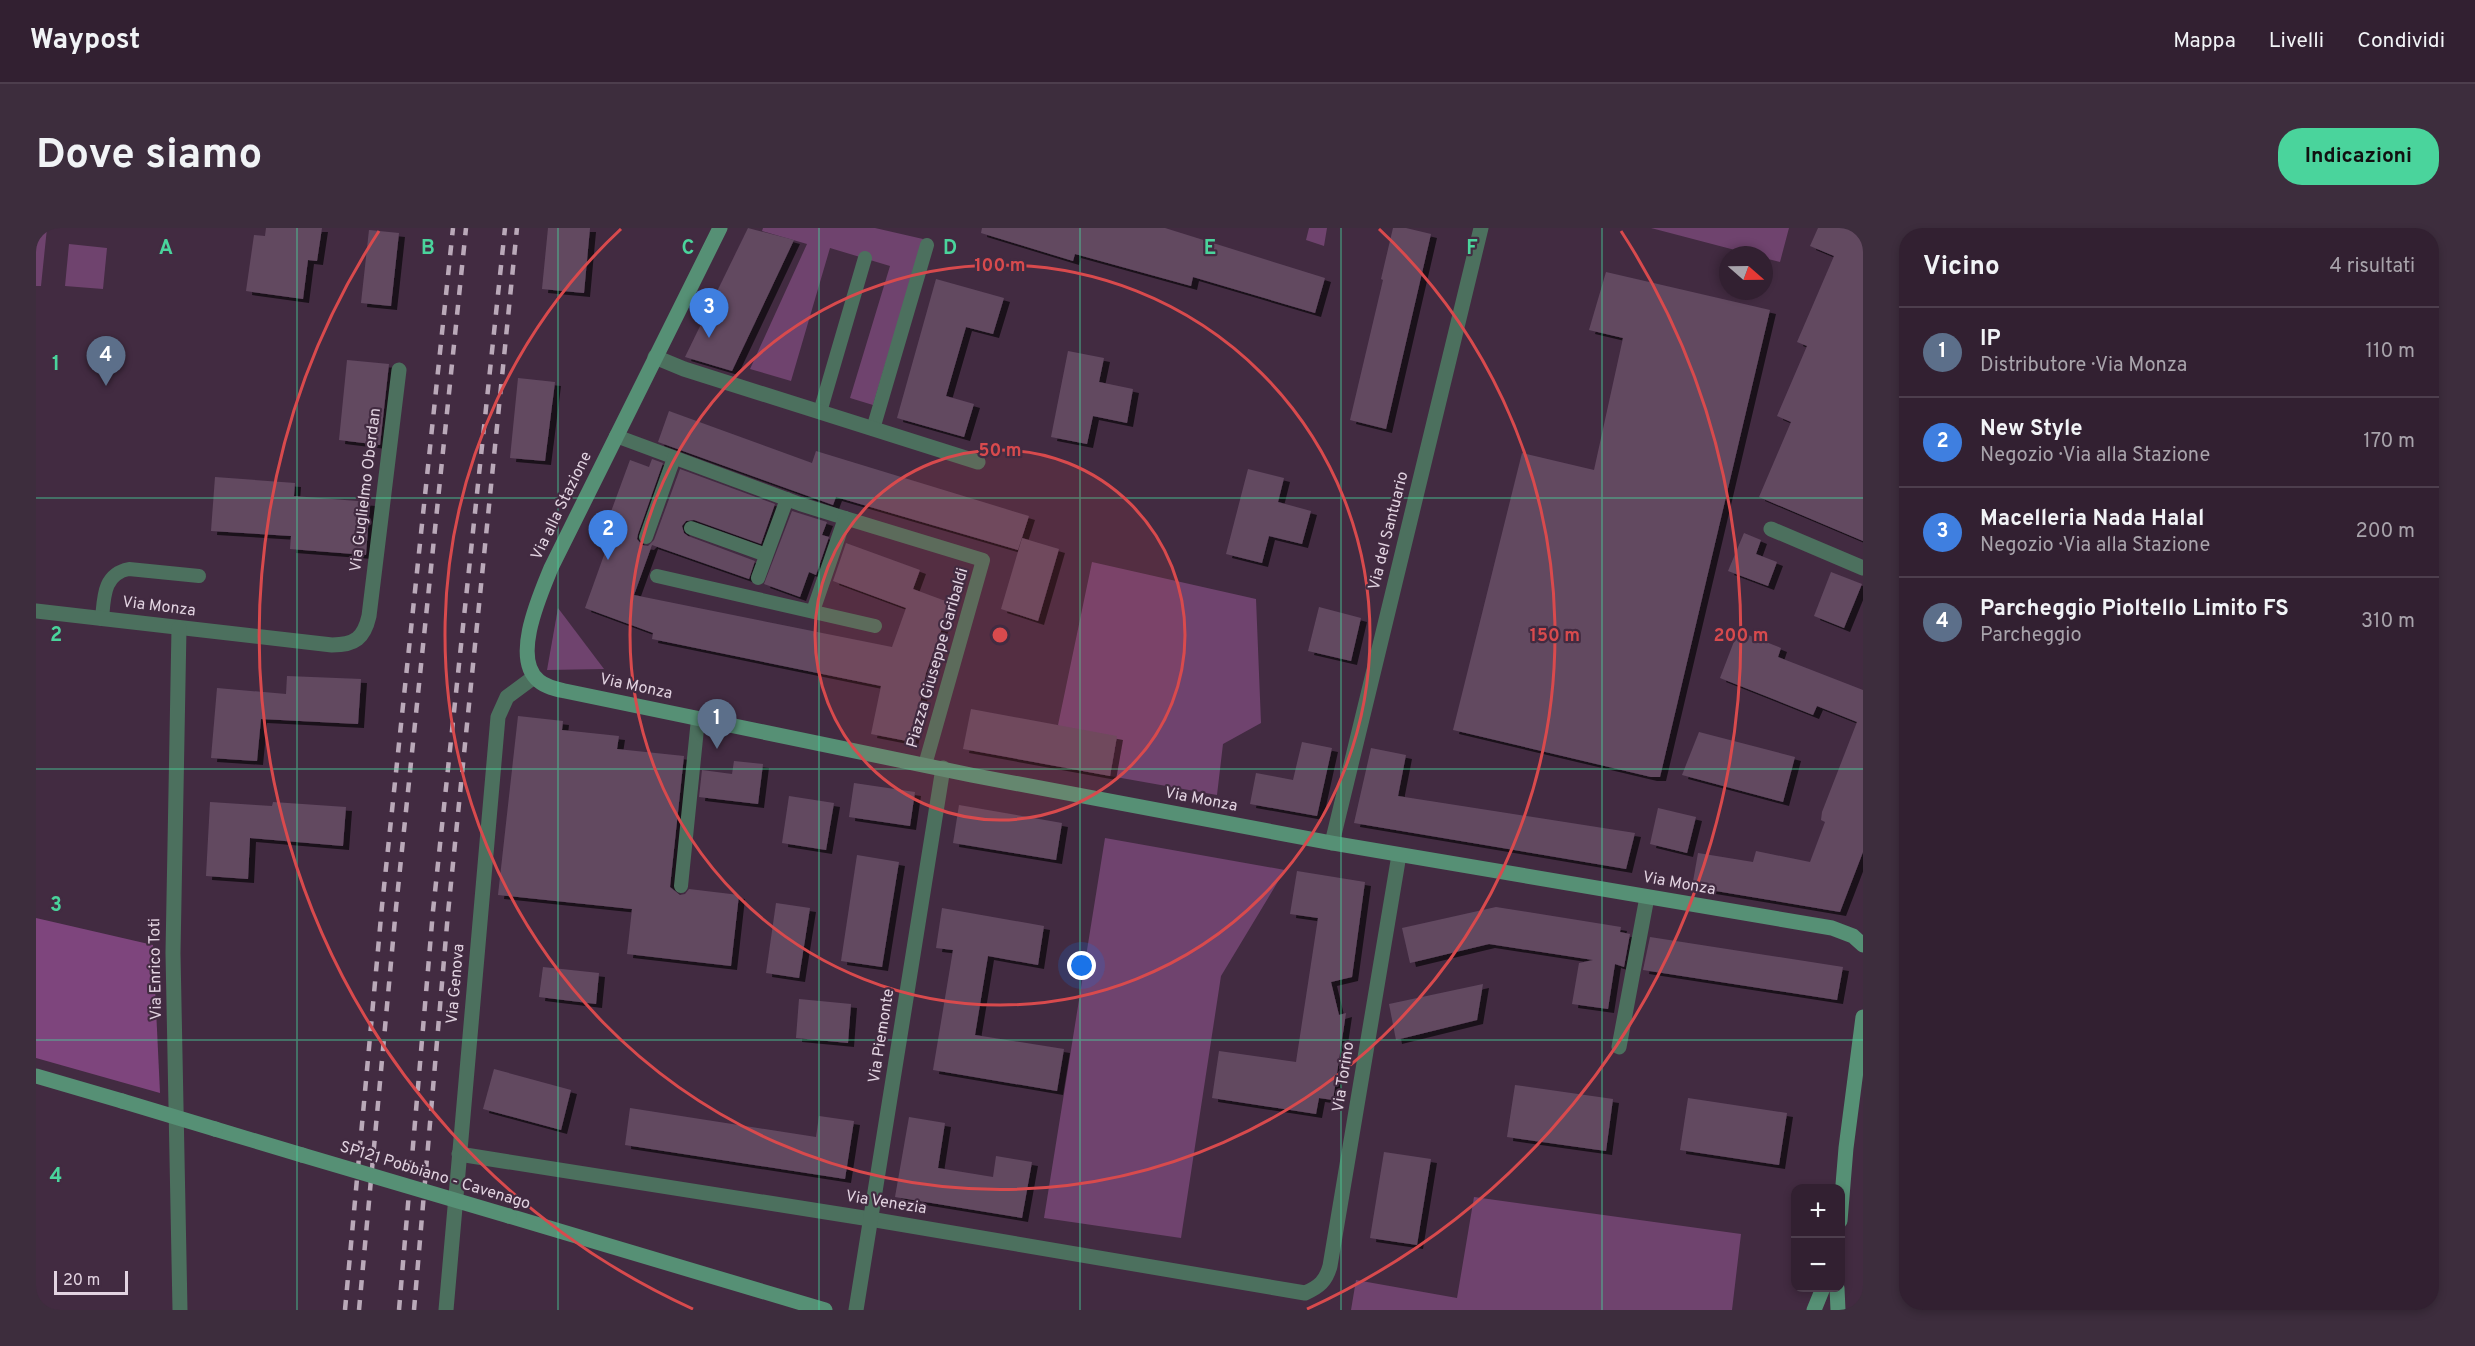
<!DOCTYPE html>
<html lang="it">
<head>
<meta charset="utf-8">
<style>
	:root { --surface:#322031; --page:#3d2d3d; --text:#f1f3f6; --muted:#a8a3ab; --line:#4d3e4d; --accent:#4ad49c }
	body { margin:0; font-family:Overpass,sans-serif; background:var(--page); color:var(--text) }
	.controls { position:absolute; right:18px; bottom:18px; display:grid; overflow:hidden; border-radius:12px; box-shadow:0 3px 9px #0003 }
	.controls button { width:54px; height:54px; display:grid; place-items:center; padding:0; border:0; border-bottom:2px solid var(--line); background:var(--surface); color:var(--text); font:30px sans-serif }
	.compass { position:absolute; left:1683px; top:18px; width:54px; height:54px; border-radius:50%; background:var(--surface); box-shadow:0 3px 9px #0003; rotate:110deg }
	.scale { position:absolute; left:18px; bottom:15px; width:74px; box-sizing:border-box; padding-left:6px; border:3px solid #e2d3e1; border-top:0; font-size:16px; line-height:21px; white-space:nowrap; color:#e2d3e1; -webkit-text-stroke:4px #422b41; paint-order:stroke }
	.you { position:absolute; left:1046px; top:738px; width:21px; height:21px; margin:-15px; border:4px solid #fff; border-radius:50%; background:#1a73e8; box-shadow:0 0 0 9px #1a73e833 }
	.badge { display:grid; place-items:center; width:39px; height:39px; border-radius:50%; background:var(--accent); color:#fff; font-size:20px; font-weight:700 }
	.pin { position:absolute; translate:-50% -50px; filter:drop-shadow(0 2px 3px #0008) }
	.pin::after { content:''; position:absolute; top:32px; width:21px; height:18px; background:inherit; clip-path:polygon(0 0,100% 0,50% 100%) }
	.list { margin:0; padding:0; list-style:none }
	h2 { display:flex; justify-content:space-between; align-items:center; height:78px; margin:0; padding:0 24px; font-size:26px }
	h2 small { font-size:20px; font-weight:400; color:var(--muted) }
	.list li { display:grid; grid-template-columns:39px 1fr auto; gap:18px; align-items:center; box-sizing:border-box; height:90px; padding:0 24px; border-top:2px solid var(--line) }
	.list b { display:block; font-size:22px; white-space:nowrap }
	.list p { margin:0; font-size:20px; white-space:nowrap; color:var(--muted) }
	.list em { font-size:20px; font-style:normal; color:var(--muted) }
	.map { position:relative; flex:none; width:1827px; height:1082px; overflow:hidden; border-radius:24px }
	header { display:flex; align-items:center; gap:36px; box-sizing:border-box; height:84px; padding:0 30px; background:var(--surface); border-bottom:2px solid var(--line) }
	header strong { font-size:28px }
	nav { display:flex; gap:33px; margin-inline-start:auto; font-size:21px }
	.intro { display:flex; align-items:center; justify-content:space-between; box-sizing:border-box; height:144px; padding:0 36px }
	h1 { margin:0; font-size:42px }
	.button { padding:15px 27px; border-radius:24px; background:var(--accent); color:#111; font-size:21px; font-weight:700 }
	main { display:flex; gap:36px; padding:0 36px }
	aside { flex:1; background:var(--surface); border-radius:24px; box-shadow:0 3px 9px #0003 }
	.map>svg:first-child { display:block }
</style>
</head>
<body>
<header>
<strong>Waypost</strong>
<nav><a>Mappa</a><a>Livelli</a><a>Condividi</a></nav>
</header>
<div class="intro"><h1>Dove siamo</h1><a class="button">Indicazioni</a></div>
<main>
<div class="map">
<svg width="1827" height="1082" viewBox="0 0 1827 1082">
	<defs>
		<filter id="shadow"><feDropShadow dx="6" dy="4" stdDeviation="0" flood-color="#0009"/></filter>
	</defs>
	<rect width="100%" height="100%" fill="#422b41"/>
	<g fill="#6f436e">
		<path d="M 0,0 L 11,0 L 5,58 L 0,58 Z"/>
		<path d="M 727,0 L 839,0 L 887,11 L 837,177 L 814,170 L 854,38 L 794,20 L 755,153 L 714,141 L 771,16 L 726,3 Z"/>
		<path d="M 1273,0 L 1291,0 L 1288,18 L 1270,12 Z"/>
		<path d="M 1615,0 L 1753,0 L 1744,34 L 1728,30 L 1728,27 L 1718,27 Z"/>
		<path d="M 33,16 L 71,20 L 67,61 L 29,58 Z"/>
		<path d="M 1056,334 L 1220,371 L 1225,495 L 1187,516 L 1181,567 L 1074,548 L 1022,497 Z"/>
		<path d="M 522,380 L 568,441 L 511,442 Z"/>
		<path d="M 1069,610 L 1249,642 L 1185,748 L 1145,1010 L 1008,990 Z"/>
		<path d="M 1438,969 L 1705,1006 L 1696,1082 L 1315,1082 L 1320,1052 L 1421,1070 Z"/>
	</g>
	<path fill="#7e457d" d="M 0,690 L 117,717 L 124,865 L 0,830 Z"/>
	<g fill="#624961" filter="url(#shadow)">
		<path d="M 230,0 L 286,0 L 281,33 L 272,32 L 267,71 L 210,63 L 218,7 L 229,8 Z"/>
		<path d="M 512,0 L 554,0 L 548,65 L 506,61 Z"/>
		<path d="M 712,0 L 758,12 L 696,143 L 649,129 Z"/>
		<path d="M 946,0 L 1129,0 L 1289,50 L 1279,85 L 1157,49 L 1155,58 L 1039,26 L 1037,33 L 945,5 Z"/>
		<path d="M 1357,0 L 1370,0 L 1395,6 L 1350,201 L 1314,192 L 1347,52 L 1345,51 Z"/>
		<path d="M 1782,0 L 1827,0 L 1827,313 L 1723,269 L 1755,194 L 1741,188 L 1771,118 L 1761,114 L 1798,28 L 1774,18 Z"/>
		<path d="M 333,2 L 363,5 L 355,78 L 325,75 Z"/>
		<path d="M 1570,44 L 1734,82 L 1624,549 L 1615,549 L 1417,502 L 1486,225 L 1558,242 L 1587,110 L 1553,102 Z"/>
		<path d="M 900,51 L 968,70 L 957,106 L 930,99 L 910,168 L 938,176 L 928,209 L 861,190 Z"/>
		<path d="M 1032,123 L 1068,130 L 1063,154 L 1097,161 L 1091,195 L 1057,188 L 1051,216 L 1015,209 Z"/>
		<path d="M 311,132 L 353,136 L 344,217 L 303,212 Z"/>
		<path d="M 482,150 L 519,154 L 509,233 L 474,230 Z"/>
		<path d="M 633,183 L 776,235 L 780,223 L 993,288 L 982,322 L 800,269 L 797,277 L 622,214 Z"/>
		<path d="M 616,231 L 627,235 L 602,306 L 601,311 L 606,317 L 612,318 L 618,312 L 644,241 L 739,276 L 725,316 L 658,292 L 650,293 L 646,298 L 648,305 L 652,308 L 719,333 L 713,351 L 616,317 L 598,367 L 856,419 L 870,380 L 797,353 L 810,315 L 884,342 L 877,361 L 915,375 L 890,445 L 876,514 L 835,506 L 845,458 L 616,411 L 617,405 L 549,380 L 577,302 L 569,300 L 594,232 L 613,239 Z"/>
		<path d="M 1212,241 L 1248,250 L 1242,274 L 1275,283 L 1266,316 L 1233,308 L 1226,335 L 1190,326 Z"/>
		<path d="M 179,249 L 259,255 L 258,268 L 334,274 L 330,327 L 254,321 L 255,308 L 175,303 Z"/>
		<path d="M 756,283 L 791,294 L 786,307 L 793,309 L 780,347 L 773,344 L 764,369 L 728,356 Z"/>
		<path d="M 1708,305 L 1725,312 L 1720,326 L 1741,334 L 1732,358 L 1692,343 Z"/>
		<path d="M 986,310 L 1023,321 L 1002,393 L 965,381 Z"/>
		<path d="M 1795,344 L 1826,356 L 1808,400 L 1778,388 Z"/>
		<path d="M 1283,379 L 1325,390 L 1315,433 L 1272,423 Z"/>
		<path d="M 1702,403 L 1745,420 L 1742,429 L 1827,462 L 1827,624 L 1804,684 L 1656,659 L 1662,625 L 1717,634 L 1720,623 L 1774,634 L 1789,594 L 1785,592 L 1786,584 L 1821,494 L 1781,478 L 1777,487 L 1684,450 Z"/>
		<path d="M 251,448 L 325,451 L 322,496 L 225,491 L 221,533 L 175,530 L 181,460 L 250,466 Z"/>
		<path d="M 935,481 L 1081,508 L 1074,548 L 927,521 Z"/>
		<path d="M 482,488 L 527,493 L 526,502 L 583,508 L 581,521 L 648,528 L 634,659 L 644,667 L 649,666 L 653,661 L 703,667 L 695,738 L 591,726 L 596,681 L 462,667 Z"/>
		<path d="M 1663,504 L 1759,529 L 1747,574 L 1646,547 Z"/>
		<path d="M 1266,514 L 1296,520 L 1281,588 L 1214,576 L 1220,545 L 1257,552 Z"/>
		<path d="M 1335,520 L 1370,527 L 1362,568 L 1599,605 L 1590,641 L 1318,595 Z"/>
		<path d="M 698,533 L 727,536 L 722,576 L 663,569 L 666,542 L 696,546 Z"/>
		<path d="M 818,555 L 879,564 L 874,598 L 813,589 Z"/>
		<path d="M 753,568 L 798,575 L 790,622 L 746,615 Z"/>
		<path d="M 174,574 L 236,578 L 237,574 L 310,579 L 307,618 L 214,610 L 212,651 L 170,648 Z"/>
		<path d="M 923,577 L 1026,595 L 1020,632 L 917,615 Z"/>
		<path d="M 1622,580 L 1660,589 L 1651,625 L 1614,616 Z"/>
		<path d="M 821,627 L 863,634 L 846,739 L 805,733 Z"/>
		<path d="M 1261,643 L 1329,654 L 1316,749 L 1295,754 L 1303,787 L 1310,785 L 1297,872 L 1283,870 L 1280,886 L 1176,870 L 1183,823 L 1260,834 L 1282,690 L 1254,686 Z"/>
		<path d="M 740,675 L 774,680 L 763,750 L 730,745 Z"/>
		<path d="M 1460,679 L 1585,699 L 1584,704 L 1594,706 L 1588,739 L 1579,736 L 1572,781 L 1536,776 L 1543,735 L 1557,732 L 1453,716 L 1374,735 L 1366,700 Z"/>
		<path d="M 906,680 L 1008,698 L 1002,737 L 952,728 L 939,807 L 1028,821 L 1021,863 L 897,842 L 917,722 L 900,720 Z"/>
		<path d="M 1614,709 L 1807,739 L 1801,772 L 1607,742 Z"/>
		<path d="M 507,739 L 563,745 L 560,776 L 503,769 Z"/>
		<path d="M 1447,756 L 1441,792 L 1360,812 L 1353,776 Z"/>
		<path d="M 763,771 L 815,776 L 812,815 L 760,810 Z"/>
		<path d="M 458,841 L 535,862 L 525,902 L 447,881 Z"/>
		<path d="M 1479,857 L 1577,871 L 1570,923 L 1471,909 Z"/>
		<path d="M 1652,870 L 1751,885 L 1743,937 L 1644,922 Z"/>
		<path d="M 594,880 L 780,909 L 783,888 L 818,893 L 809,951 L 589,917 Z"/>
		<path d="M 873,889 L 909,895 L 902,940 L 957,949 L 960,928 L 996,934 L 986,990 L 859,969 Z"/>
		<path d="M 1348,924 L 1395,931 L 1381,1017 L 1334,1010 Z"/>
	</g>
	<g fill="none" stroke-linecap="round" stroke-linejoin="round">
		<g stroke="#4c705e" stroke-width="14">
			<path d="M 784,184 L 829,30"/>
			<path d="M 837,201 L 891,17"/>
			<path d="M 580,208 L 764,276 L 809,290"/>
			<path d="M 655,300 L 730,327"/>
			<path d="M 610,309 L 638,230"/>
			<path d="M 621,348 L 839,398"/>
			<path d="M 722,350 L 751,271"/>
			<path d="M 777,383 L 809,290 L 947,332 L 889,537"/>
			<path d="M 66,391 C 68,370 67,346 93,341 L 163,348"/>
			<path d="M 645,658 L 662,491"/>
		</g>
		<g stroke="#4c705e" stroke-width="15">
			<path d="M 619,129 L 648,141 L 942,234"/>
			<path d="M 1735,301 L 1827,340"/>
			<path d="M 0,383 L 296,417 C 319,417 328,410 333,388 L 363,142"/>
			<path d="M 143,400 L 137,725 L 144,1082"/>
			<path d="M 1296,615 L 1445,0"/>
			<path d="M 1583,819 L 1611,669"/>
			<path d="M 423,926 L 834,991 L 1269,1065 C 1283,1059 1290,1053 1294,1038 L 1363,627"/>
			<path d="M 410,1082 L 462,489 L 471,469 L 498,449"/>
			<path d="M 820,1082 L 907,540"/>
		</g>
		<g stroke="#569075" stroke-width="15">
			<path d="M 684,0 L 515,340 C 504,367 475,431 503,453 C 510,459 520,461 529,463 L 935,547 L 1296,615 L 1796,700 L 1817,708 L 1827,717"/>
			<path d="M 0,848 L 86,873"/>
			<path d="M 179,901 L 266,927"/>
			<path d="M 473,988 L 789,1082"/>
			<path d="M 1804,993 L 1810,920 L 1827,789"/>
			<path d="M 1801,1060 L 1802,1082"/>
			<path d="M 1778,1082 L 1787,1060"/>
		</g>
		<g stroke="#baa9b9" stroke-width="4.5" stroke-dasharray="10 10" stroke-linecap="butt">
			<path d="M 309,1082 L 346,678 L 417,0"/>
			<path d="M 323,1082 L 360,680 L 430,0"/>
			<path d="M 363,1082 L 397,683 L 469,0"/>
			<path d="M 378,1082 L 412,685 L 481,0"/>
		</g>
		<g stroke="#569075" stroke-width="15">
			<path d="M 86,873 L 179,901"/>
			<path d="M 266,927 L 473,988"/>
		</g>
	</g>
	<path fill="none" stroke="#4ad49c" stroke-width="1.5" stroke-opacity="0.55" d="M 261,0 L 261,1082M 522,0 L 522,1082M 783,0 L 783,1082M 1044,0 L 1044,1082M 1305,0 L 1305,1082M 1566,0 L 1566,1082M 0,270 L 1827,270M 0,541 L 1827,541M 0,812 L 1827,812"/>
	<circle cx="964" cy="407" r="185" fill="#d84a4d" fill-opacity=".12"/>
	<g fill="none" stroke="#d84a4d" stroke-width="3">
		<circle cx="964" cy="407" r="185"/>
		<circle cx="964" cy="407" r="370"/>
		<path d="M1343 1A555 555 0 1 1 585 1"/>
		<path d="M657 1081A741 741 0 0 1 343 3M1585 3A741 741 0 0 1 1271 1081"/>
	</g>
	<g text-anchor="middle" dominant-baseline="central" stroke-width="4.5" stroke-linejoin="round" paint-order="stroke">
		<g font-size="16" fill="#e2d3e1" stroke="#422b41">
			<text transform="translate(330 262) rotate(-83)">Via Guglielmo Oberdan</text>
			<text transform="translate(526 278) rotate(-64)">Via alla Stazione</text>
			<text transform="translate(1353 303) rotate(-76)">Via del Santuario</text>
			<text transform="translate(123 379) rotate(7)">Via Monza</text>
			<text transform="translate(902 430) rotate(-74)">Piazza Giuseppe Garibaldi</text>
			<text transform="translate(600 459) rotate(12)">Via Monza</text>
			<text transform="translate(1165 572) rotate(11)">Via Monza</text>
			<text transform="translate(1643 656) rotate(10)">Via Monza</text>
			<text transform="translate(120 741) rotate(-91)">Via Enrico Toti</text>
			<text transform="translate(420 756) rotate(-85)">Via Genova</text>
			<text transform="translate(846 808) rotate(-81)">Via Piemonte</text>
			<text transform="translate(1308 849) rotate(-81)">Via Torino</text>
			<text transform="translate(399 948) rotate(17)">SP121 Pobbiano - Cavenago</text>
			<text transform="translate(850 975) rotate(9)">Via Venezia</text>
		</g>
	</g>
	<g font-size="20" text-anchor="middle" font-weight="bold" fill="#4ad49c" stroke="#422b41" stroke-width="4.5" stroke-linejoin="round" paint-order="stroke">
		<text x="130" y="26">A</text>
		<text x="392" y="26">B</text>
		<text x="652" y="26">C</text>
		<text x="914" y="26">D</text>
		<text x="1174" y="26">E</text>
		<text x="1436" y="26">F</text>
		<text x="20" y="142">1</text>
		<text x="20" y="413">2</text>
		<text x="20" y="683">3</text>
		<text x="20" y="954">4</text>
	</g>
	<circle cx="964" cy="407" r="9" fill="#d84a4d" stroke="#422b41" stroke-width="3"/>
	<g font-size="18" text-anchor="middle" font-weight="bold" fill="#d84a4d" stroke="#422b41" stroke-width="4.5" stroke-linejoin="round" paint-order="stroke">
		<text x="964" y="43">100 m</text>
		<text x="964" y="228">50 m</text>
		<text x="1519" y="413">150 m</text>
		<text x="1705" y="413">200 m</text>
	</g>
</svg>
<div class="controls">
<button>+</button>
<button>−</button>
</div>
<svg class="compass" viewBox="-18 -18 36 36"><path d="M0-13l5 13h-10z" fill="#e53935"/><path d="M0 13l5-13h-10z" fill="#a8a3ab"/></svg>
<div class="scale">20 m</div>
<div class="you"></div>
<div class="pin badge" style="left:681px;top:521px;background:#5c6f8a">1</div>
<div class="pin badge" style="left:572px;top:332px;background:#3f7fe0">2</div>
<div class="pin badge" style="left:673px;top:110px;background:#3f7fe0">3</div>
<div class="pin badge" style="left:70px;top:158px;background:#5c6f8a">4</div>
</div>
<aside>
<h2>Vicino<small>4 risultati</small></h2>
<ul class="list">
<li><span class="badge" style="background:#5c6f8a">1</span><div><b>IP</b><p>Distributore · Via Monza</p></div><em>110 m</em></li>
<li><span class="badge" style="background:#3f7fe0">2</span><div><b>New Style</b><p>Negozio · Via alla Stazione</p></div><em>170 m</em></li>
<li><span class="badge" style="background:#3f7fe0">3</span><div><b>Macelleria Nada Halal</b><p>Negozio · Via alla Stazione</p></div><em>200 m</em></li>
<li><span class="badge" style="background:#5c6f8a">4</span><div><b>Parcheggio Pioltello Limito FS</b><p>Parcheggio</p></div><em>310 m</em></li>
</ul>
</aside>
</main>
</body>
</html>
